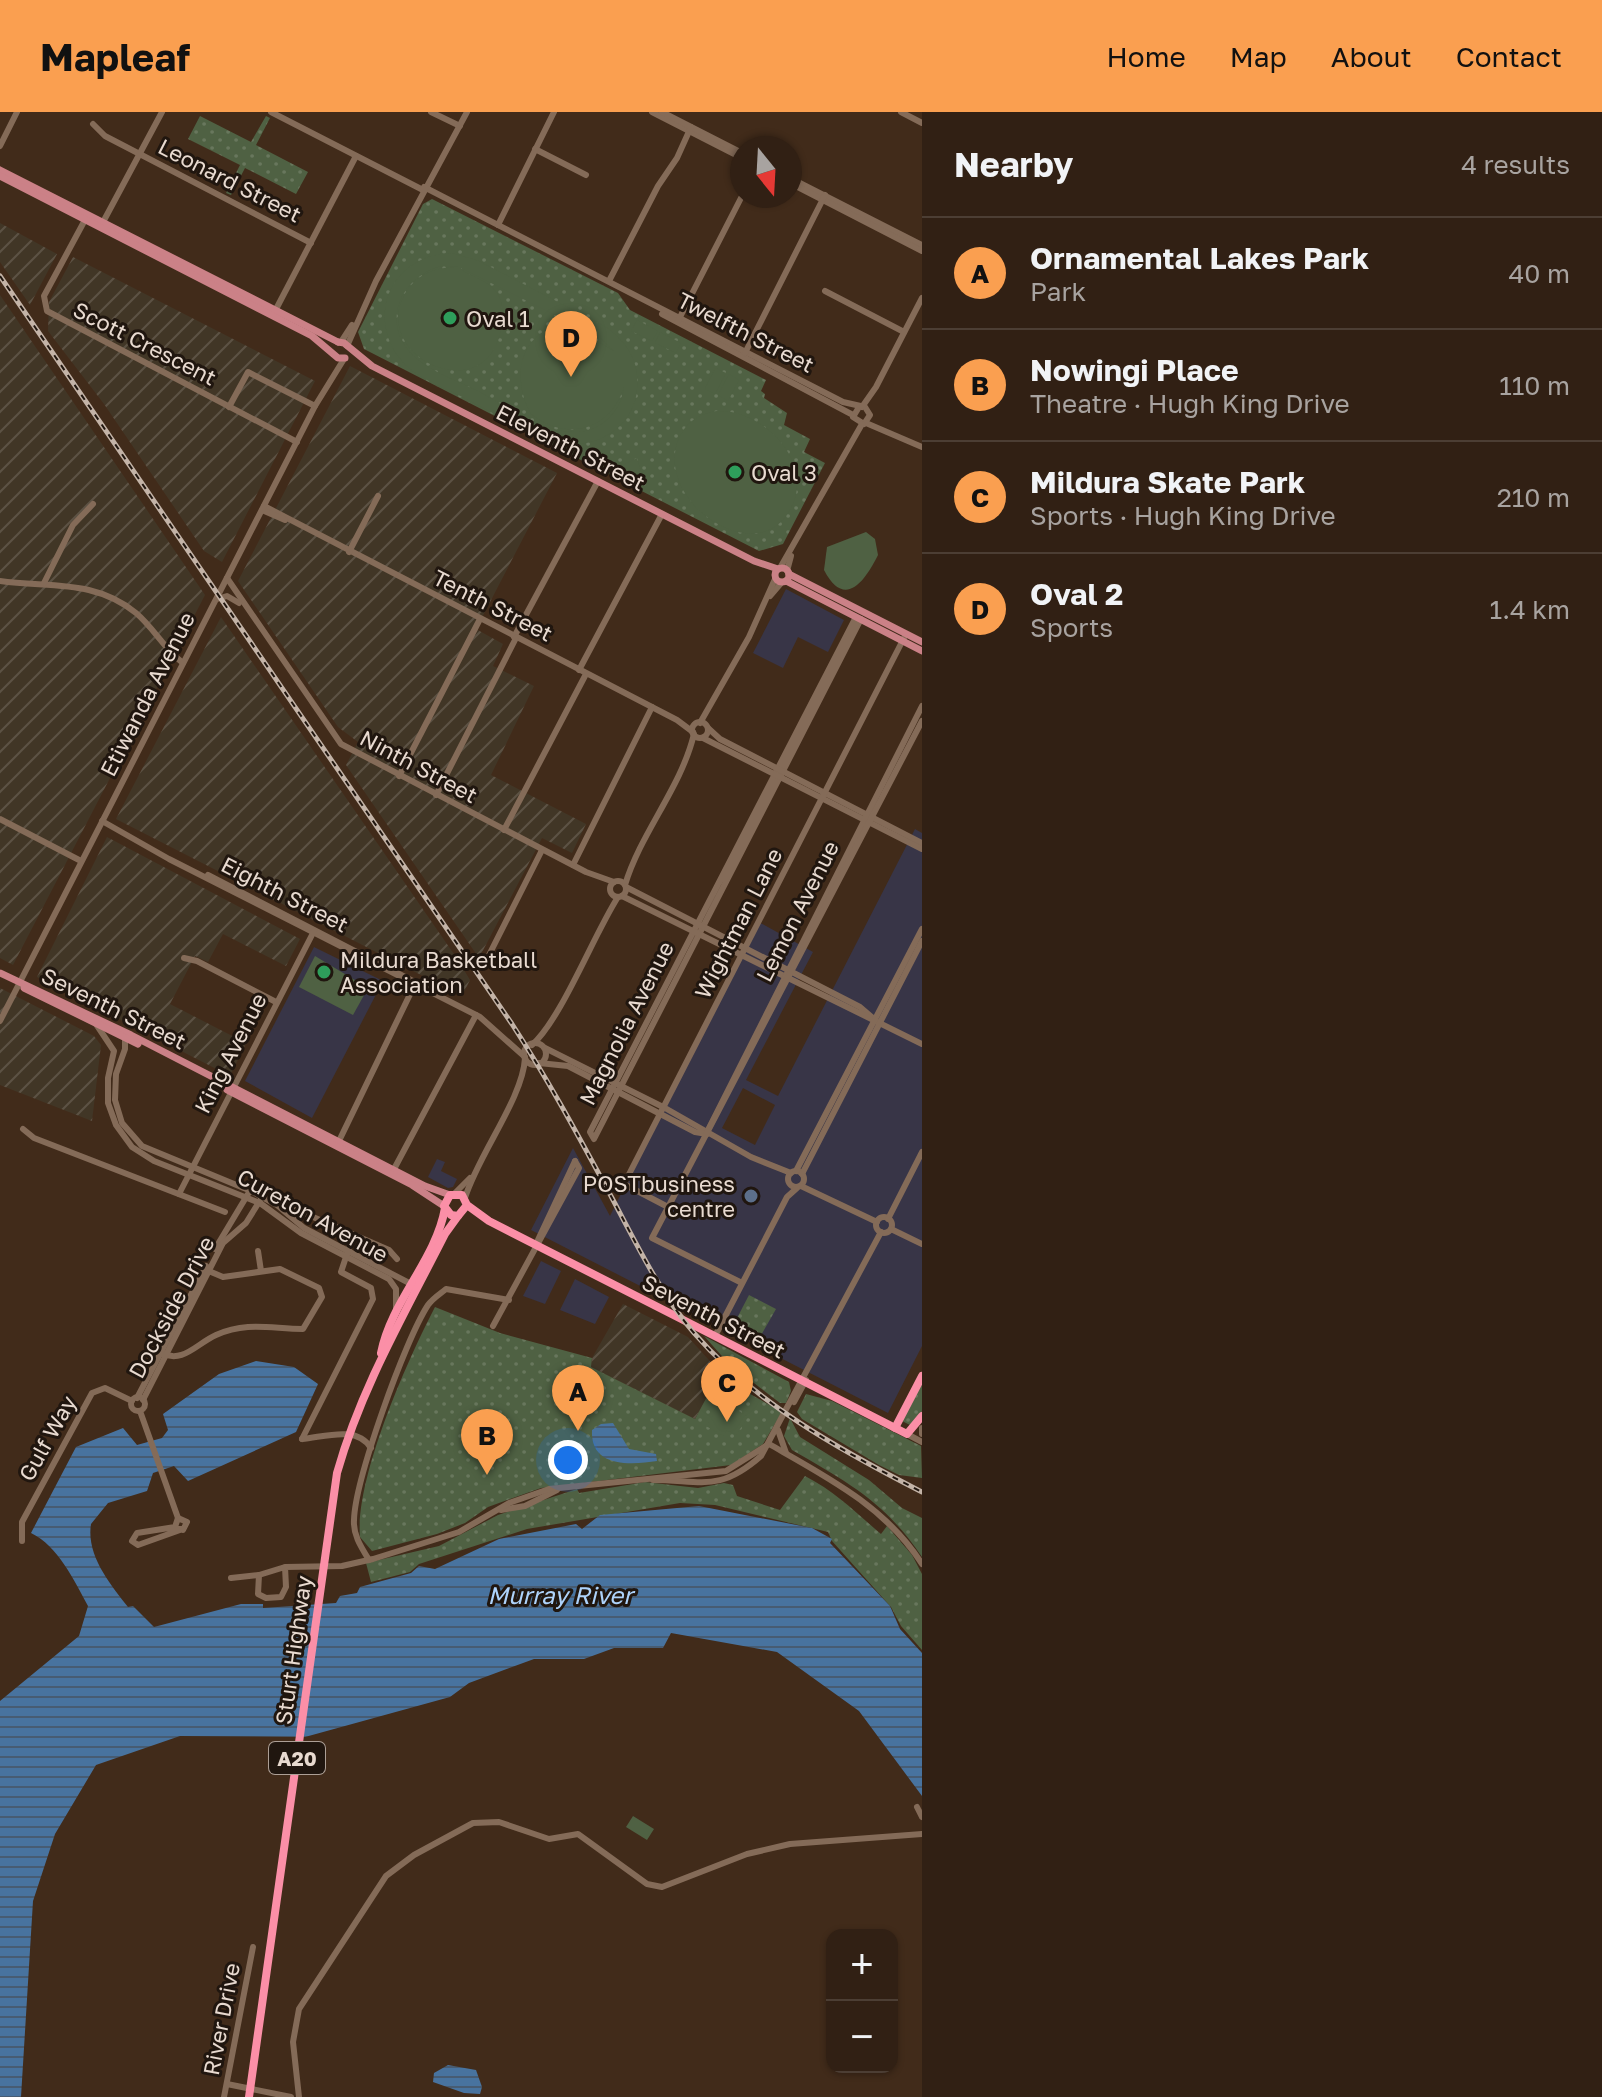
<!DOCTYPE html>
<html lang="en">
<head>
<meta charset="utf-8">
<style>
	:root { --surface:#312014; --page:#3d2d22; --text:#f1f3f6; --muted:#a8a3a0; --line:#4c3e34; --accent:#fa9f50 }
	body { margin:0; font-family:"Golos Text",sans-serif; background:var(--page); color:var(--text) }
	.controls { position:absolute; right:24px; bottom:24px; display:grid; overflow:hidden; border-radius:16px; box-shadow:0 2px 6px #0004 }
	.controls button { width:72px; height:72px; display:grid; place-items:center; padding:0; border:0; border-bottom:2px solid var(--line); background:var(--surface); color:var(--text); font:40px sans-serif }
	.compass { position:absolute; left:730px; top:24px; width:72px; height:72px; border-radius:50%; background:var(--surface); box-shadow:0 2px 6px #0004; rotate:162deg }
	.you { position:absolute; left:568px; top:1348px; width:28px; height:28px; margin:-20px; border:6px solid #fff; border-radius:50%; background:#1a73e8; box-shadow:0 0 0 12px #1a73e833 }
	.badge { display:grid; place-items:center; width:52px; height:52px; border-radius:50%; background:var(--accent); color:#111; font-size:26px; font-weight:700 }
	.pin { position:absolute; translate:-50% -66px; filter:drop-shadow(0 2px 4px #0008) }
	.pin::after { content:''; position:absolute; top:42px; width:28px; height:24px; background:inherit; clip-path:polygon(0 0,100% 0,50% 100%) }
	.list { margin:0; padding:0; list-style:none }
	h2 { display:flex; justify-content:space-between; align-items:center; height:104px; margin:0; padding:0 32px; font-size:34px }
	h2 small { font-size:26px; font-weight:400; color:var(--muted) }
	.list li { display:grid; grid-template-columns:52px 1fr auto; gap:24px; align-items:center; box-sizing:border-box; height:112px; padding:0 32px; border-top:2px solid var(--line) }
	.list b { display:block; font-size:30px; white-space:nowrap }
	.list p { margin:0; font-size:26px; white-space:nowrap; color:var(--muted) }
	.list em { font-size:26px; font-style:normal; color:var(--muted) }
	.map { position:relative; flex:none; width:922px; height:1985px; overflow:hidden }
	header { display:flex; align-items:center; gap:48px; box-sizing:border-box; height:112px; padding:0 40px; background:var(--accent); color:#111 }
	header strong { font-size:38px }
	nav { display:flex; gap:44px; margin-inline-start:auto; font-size:28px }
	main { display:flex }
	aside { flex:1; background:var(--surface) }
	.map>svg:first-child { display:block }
</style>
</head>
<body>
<header>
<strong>Mapleaf</strong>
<nav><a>Home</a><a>Map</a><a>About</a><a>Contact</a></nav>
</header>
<main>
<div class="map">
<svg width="922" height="1985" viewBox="0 0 922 1985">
	<defs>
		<pattern id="industrial-furrows" width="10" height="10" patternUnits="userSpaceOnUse" patternTransform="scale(2)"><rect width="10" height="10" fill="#413626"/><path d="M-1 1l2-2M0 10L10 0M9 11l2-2" fill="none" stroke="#5c5244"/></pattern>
		<pattern id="green-dots" width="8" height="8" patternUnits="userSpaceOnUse" patternTransform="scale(2)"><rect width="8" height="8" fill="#4f6143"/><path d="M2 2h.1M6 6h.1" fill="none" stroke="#68775d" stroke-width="1.8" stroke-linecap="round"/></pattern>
		<pattern id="water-rules" width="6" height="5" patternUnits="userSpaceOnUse" patternTransform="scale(2)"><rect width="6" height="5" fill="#48739f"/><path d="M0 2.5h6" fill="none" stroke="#475c73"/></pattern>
	</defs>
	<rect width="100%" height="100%" fill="#412b1a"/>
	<g fill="#383547" fill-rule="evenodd">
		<path d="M 786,477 L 844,508 L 828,540 L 798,525 L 783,556 L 753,541 Z"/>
		<path d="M 915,717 L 922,721 L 922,1234 L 888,1301 L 531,1118 L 573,1036 L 610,1104 L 757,809 L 813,840 L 746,968 L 778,984 ZM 743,976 L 775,993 L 755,1033 L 722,1016 Z"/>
		<path d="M 314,835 L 383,869 L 312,1006 L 245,969 Z"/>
		<path d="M 437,1047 L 445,1050 L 441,1059 L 457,1067 L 453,1075 L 448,1076 L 428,1065 Z"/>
		<path d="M 541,1149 L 561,1159 L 545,1192 L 523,1184 Z"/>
		<path d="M 575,1167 L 609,1185 L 595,1212 L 560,1198 Z"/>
	</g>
	<g fill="url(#industrial-furrows)">
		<path d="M 0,111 L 57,142 L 30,193 L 0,150 Z"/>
		<path d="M 73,145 L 315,269 L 222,450 L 204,439 L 104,292 L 48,219 L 49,190 Z"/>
		<path d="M 0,183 L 205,483 L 13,853 L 0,846 Z"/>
		<path d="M 350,254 L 557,361 L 476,517 L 503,532 L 493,554 L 534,574 L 491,663 L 586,712 L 572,741 L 542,726 L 479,846 L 346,653 L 358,630 L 338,615 L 238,469 Z"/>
		<path d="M 221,505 L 458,848 L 470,868 L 462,884 L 116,707 Z"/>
		<path d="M 107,725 L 300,827 L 286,854 L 223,822 L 208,850 L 195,844 L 170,892 L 246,931 L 230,964 L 37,865 Z"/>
		<path d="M 0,876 L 94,924 L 101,933 L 92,1009 L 0,973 Z"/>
		<path d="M 623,1192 L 688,1225 L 729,1270 L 711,1277 L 695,1307 L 591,1255 L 592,1246 Z"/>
	</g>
	<g fill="url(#green-dots)">
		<path d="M 200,4 L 251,30 L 266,4 L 270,6 L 256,33 L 308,60 L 296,82 L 245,56 L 231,83 L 226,81 L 240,53 L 188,27 Z"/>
		<path d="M 432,87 L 618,181 L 630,198 L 766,268 L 761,279 L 765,282 L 764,286 L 787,301 L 784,313 L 810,327 L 804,340 L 825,351 L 783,432 L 759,439 L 364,237 L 358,220 L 423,92 Z"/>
		<path d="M 749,1183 L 776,1197 L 760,1225 L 735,1210 Z"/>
		<path d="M 435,1195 L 500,1221 L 592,1246 L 591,1255 L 695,1307 L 711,1277 L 729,1270 L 782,1300 L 763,1332 L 731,1353 L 541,1376 L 488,1395 L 465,1411 L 437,1422 L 372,1439 L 360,1425 C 355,1366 407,1249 435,1195 Z"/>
		<path d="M 704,1224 L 789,1270 L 791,1279 L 786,1291 L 780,1291 L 729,1252 Z"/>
		<path d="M 922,1272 L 922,1299 L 914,1315 L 902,1309 Z"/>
		<path d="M 806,1282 L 832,1289 L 921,1334 L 922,1366 L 899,1363 L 879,1353 L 802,1307 L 797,1300 Z"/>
		<path d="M 790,1306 L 800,1325 L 869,1368 L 902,1396 L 922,1406 L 922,1445 C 885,1390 849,1371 792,1338 L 784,1324 Z"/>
		<path d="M 805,1364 C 836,1380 855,1400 881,1422 L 887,1414 L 912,1443 L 922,1462 L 922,1538 L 901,1514 L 891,1495 L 832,1429 L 828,1420 L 715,1393 L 680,1391 L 527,1417 L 419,1452 L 410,1460 L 371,1470 L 366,1451 L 439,1434 L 498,1403 L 577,1377 L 579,1381 L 645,1370 L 698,1376 L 724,1371 L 733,1373 L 737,1384 L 780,1398 Z"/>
	</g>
	<g fill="#4f6143" fill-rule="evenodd">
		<path d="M 452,141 L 479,149 L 606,215 C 627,230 640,250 637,277 C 636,293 628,308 615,318 C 569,354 512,310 470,289 C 448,277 418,268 402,249 C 387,233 381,208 387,187 C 396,158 423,141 452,141 ZM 442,154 L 458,155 C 437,155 418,161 406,180 C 364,250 506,307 502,196 C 501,167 462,164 461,156 L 599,225 L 614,239 L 569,212 C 520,216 510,264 531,302 C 568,331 611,317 624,275 C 623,287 617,298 608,307 C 570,342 514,298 478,279 C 456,268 425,258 409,239 C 381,206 404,163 442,154 Z"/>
		<path d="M 637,208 L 658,219 L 652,229 L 631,219 Z"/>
		<path d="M 660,220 L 681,231 L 676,241 L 655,231 Z"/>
		<path d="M 715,256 L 726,261 L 715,282 L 705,277 Z"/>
		<path d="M 729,262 L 739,268 L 728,289 L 718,283 Z"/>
		<path d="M 717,299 C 766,297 821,356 786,404 C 750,454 653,387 679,326 C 687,309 699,302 717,299 Z"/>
		<path d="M 637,346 L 643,367 L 629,371 L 621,354 Z"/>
		<path d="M 866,420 L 875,427 L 878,443 C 866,467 845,499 824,458 L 827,435 Z"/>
		<path d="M 315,844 L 368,876 L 353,903 L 299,875 Z"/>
		<path d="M 727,1291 L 748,1305 L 736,1323 L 727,1318 L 723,1324 L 706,1314 L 721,1292 Z"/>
		<path d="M 633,1704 L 654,1717 L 647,1728 L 626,1715 Z"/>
	</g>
	<g fill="url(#water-rules)">
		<path d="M 256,1249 L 294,1255 L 318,1272 L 296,1320 L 188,1369 L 174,1354 L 153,1361 L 147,1379 L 108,1391 L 91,1412 C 86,1443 110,1472 128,1495 L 133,1494 L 154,1515 L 241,1492 L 263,1492 L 263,1496 L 336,1491 L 340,1484 L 357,1481 L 360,1475 L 411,1461 L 419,1454 L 435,1457 L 499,1427 L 576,1412 L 582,1417 L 600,1403 L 699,1394 L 812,1416 L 832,1427 L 830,1431 L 890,1494 L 900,1517 L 922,1541 L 922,1684 L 859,1599 L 777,1540 L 671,1521 L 663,1536 L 614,1536 L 584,1547 L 534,1547 L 469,1571 L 450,1585 L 305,1625 L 180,1624 L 96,1653 L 55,1722 L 33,1789 L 21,1985 L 0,1985 L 0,1589 L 79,1524 L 88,1494 C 74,1468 58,1434 31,1421 L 76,1335 L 123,1316 L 137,1333 L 162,1326 L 168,1318 L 163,1302 L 219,1262 Z"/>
		<path d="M 613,1311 L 629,1337 L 656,1342 L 657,1349 C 631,1353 590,1356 592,1318 L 601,1312 Z"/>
		<path d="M 448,1953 L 476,1958 L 482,1975 L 480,1982 L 464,1981 L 433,1970 L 434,1961 Z"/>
	</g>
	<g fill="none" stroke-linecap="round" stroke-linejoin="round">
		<g stroke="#846b58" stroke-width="6">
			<path d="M 271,0 L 423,78"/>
			<path d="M 431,0 L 460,14"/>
			<path d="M 652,0 L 742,46"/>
			<path d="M 662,0 L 742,41"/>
			<path d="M 901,0 L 922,11"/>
			<path d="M 93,12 L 105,24 L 311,131"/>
			<path d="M 0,34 L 17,0"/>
			<path d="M 535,37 L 586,63"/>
			<path d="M 790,66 L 922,133"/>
			<path d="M 790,71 L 922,139"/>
			<path d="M 424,75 L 843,290 L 865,295 L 870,303 L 864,312 L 853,305 L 859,295"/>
			<path d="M 86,106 L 44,184 L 47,199 L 297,330"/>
			<path d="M 102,112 L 162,0"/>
			<path d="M 498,113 L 554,0"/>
			<path d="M 609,169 L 658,74 L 677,46 L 691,15"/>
			<path d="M 825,179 L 904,220"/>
			<path d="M 274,201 L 356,44"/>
			<path d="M 662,202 L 853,303"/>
			<path d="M 678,209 L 742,84"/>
			<path d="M 341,230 L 352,213"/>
			<path d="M 347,234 L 376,169 L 467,0"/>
			<path d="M 745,241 L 825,83"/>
			<path d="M 229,295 L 248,260 L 315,294"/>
			<path d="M 862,295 L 876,275 L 922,186"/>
			<path d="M 866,311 L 922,335"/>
			<path d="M 264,394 L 677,608 L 693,620"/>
			<path d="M 262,398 L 285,408"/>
			<path d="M 349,440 L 378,384"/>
			<path d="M 780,456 L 862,312"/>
			<path d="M 787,459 L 791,444"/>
			<path d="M 227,466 L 341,632 L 586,760 L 614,770"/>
			<path d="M 0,469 C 50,476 94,467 136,501 C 154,516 164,537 183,551"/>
			<path d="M 44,471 L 73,413 L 93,392"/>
			<path d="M 770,484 L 782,470"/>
			<path d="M 217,487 L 227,484 L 239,491"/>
			<path d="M 856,505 L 590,1020 L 594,1027 L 861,507"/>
			<path d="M 514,525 L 598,369"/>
			<path d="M 579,558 L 662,402"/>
			<circle cx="700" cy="618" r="8"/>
			<path d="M 700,611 L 749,525 L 775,467"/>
			<path d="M 708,616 L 720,627 L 922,731"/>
			<path d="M 703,626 L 922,737"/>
			<path d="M 399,664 L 480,507"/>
			<path d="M 436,683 L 516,526"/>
			<path d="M 0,707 L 81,749"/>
			<path d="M 102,709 L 169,747 L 480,905 L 525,945"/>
			<path d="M 504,718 L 586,562"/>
			<path d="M 573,753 L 652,595"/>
			<path d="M 208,763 L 436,881"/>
			<circle cx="618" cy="777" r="8"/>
			<path d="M 625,773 C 641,720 681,676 694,622"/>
			<path d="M 626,775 L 860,895 L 874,907"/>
			<path d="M 622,784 L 922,932"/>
			<path d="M 184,846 L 197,849 L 276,890"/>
			<path d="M 486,849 L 542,738"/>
			<path d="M 0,909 L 315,294 L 344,247"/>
			<path d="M 96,912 L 114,939 L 108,966 L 108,991 L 116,1013 L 132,1035 L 154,1049 L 260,1091 L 301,1121 L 389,1167 L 396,1177 L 396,1197"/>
			<path d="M 125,923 L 125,937 L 116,962 L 115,988 L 122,1011 L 142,1034 L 251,1079 L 277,1093 L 304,1116 L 413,1173"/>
			<circle cx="535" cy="942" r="11"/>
			<path d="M 532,933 C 562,906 593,824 618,785"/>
			<path d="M 545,936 L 665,996 L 751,1045 L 791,1061"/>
			<path d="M 539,951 L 568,954 L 695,1020 L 707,1022"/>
			<path d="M 23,1017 L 34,1026 L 225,1100"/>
			<path d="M 708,1018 L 922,594"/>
			<path d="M 338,1031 L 415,872"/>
			<circle cx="796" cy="1067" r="8"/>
			<path d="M 393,1059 L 476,903"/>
			<path d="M 796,1059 L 922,817"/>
			<path d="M 802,1062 L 922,829"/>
			<path d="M 801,1074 L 877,1110"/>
			<path d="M 455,1081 L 470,1066"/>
			<path d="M 179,1082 L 314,819"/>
			<path d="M 465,1086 C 478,1043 523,986 525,946"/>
			<path d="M 290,1095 L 389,1138 L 397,1147"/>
			<path d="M 668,1095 L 624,1072 L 906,522"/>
			<circle cx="884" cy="1113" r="8"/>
			<path d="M 888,1107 L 922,1040"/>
			<path d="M 891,1117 L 922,1132"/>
			<path d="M 537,1130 L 575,1049"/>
			<path d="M 215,1137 L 248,1082"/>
			<path d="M 258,1139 L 261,1159"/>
			<path d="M 742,1171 L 652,1126 L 922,609"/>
			<path d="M 493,1214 L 579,1056 L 575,1049"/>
			<path d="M 715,1224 L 787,1085 L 797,1076"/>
			<path d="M 161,1241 C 183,1252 196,1232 216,1223 C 247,1209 272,1217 303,1217 L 322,1185 L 319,1176 L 280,1157 L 223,1165 L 204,1157"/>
			<circle cx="138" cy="1292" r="7"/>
			<path d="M 137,1286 L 206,1154"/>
			<path d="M 143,1288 L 223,1131 L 246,1111 L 261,1087"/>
			<path d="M 794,1290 L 806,1268"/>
			<path d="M 140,1299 L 178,1406"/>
			<path d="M 922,1316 L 922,1322"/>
			<path d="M 778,1318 L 786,1341"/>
			<path d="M 907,1322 L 922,1330"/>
			<path d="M 302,1327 L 373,1187 L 371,1176 L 341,1160 L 353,1124"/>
			<path d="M 302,1327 C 325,1325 356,1313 371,1336"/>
			<path d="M 769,1332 C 827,1365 886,1395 922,1452"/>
			<path d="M 653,1368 C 701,1368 719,1381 761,1344 L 881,1120"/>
			<path d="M 501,1398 L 525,1394 L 557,1378"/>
			<path d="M 175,1415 L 178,1406 L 187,1410 L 183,1418 L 175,1415 L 137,1421 L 132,1429 L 138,1433 L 180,1418"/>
			<path d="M 22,1429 L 22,1410 L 92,1281 L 105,1276 L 132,1289"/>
			<path d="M 369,1448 C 361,1435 353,1423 354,1408 C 355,1368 405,1228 428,1193 C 433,1186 440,1182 446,1177 L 509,1188"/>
			<path d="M 285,1455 L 286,1475 L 281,1485 L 266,1486 L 258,1482 L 259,1463 L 285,1455 L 342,1454 L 373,1447 L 459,1420 L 509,1391 L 549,1377 L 726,1359 L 769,1332"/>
			<path d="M 231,1466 L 259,1463"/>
			<path d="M 917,1695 L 922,1705"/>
			<path d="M 227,1972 L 291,1985"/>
			<path d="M 224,1985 L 253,1835"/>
			<path d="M 299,1985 L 293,1930 L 299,1897 L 386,1764 L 414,1743 L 473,1711 L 499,1710 L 549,1727 L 578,1722 L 647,1772 L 662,1775 L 747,1742 L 790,1732 L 922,1722"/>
		</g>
		<g stroke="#cb8187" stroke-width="7">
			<path d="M 0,58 L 338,230"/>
			<path d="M 0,64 L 312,224 L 338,246 L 345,246"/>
			<path d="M 338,230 L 344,231 L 372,254 L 754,449 L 778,457"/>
			<circle cx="782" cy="463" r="7"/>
			<path d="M 789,462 L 922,530"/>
			<path d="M 786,469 L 922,539"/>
			<path d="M 0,861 L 131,923 L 425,1074 L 450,1083"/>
			<path d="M 24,876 L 138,932"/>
			<path d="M 227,978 L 412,1073 L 444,1094"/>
		</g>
		<g stroke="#fb8fa7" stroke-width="8">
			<path d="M 467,1093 L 458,1104 L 451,1103 L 444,1094 L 450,1083 L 462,1083 L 467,1093 L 489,1109 L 907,1322 L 922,1304"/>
			<path d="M 381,1241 C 391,1189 436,1148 445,1096"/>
			<path d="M 895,1316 L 922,1264"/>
			<path d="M 249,1985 L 337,1361 C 361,1276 405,1201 445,1122 L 458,1104"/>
		</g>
		<g stroke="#c3b3a7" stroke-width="5">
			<path id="rail" d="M 0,164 L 512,912 C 549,969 580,1027 612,1086 C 637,1133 660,1181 694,1221 C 756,1292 840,1338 922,1380"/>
		</g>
		<use href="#rail" stroke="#20160f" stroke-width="2" stroke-dasharray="6" stroke-linecap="butt"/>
	</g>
	<g fill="#2e9e5b" stroke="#20160f" stroke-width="3">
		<circle cx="450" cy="206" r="8"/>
		<circle cx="735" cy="360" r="8"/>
		<circle cx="324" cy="860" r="8"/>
	</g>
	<circle fill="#5c6f8a" stroke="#20160f" stroke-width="3" cx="751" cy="1084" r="8"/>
	<g text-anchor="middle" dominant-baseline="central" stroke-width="6" stroke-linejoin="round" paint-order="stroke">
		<rect fill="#20160f" stroke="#ac9f96" stroke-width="2" x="269" y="1630" width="56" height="32" rx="6"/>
		<g font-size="20" font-weight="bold" fill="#e8dad0">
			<text x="297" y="1646">A20</text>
		</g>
		<g font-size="22" fill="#e8dad0" stroke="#20160f">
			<text transform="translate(230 68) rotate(27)">Leonard Street</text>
			<text transform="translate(746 220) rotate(27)">Twelfth Street</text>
			<text transform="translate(145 231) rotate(27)">Scott Crescent</text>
			<text transform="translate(571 335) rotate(27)">Eleventh Street</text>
			<text transform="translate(493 493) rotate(27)">Tenth Street</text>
			<text transform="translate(147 582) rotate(-63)">Etiwanda Avenue</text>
			<text transform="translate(419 654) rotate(28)">Ninth Street</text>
			<text transform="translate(285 782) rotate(27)">Eighth Street</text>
			<text transform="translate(797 799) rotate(-63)">Lemon Avenue</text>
			<text transform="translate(738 811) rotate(-63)">Wightman Lane</text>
			<text transform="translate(114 896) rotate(26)">Seventh Street</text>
			<text transform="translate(626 911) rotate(-63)">Magnolia Avenue</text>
			<text transform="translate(230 941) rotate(-63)">King Avenue</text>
			<text transform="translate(313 1103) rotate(29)">Cureton Avenue</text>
			<text transform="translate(171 1195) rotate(-62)">Dockside Drive</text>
			<text transform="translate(714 1204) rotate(27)">Seventh Street</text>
			<text transform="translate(47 1326) rotate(-61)">Gulf Way</text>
			<text transform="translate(293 1538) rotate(-82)">Sturt Highway</text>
			<text transform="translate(221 1907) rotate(-79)">River Drive</text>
		</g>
		<g font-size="22" fill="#e8dad0" stroke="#20160f" text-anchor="start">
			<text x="466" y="206">Oval 1</text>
			<text x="751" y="360">Oval 3</text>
			<text x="340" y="847">Mildura Basketball<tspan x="340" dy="25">Association</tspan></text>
			<text x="735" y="1071" text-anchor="end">POSTbusiness<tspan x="735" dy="25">centre</tspan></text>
		</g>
		<g font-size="24" font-style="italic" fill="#aed3fb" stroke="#20160f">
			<text x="560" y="1482">Murray River</text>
		</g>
	</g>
</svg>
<div class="controls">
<button>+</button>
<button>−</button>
</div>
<svg class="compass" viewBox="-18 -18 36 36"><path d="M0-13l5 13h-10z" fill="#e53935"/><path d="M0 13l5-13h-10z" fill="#a8a3a0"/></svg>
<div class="you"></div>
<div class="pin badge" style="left:578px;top:1319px">A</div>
<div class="pin badge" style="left:487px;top:1363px">B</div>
<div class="pin badge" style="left:727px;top:1310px">C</div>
<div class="pin badge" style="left:571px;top:265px">D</div>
</div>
<aside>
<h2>Nearby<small>4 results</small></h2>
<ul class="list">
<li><span class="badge">A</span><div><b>Ornamental Lakes Park</b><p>Park</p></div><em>40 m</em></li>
<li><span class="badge">B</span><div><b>Nowingi Place</b><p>Theatre · Hugh King Drive</p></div><em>110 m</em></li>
<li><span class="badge">C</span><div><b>Mildura Skate Park</b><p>Sports · Hugh King Drive</p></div><em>210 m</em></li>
<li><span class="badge">D</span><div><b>Oval 2</b><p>Sports</p></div><em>1.4 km</em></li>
</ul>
</aside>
</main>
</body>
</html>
